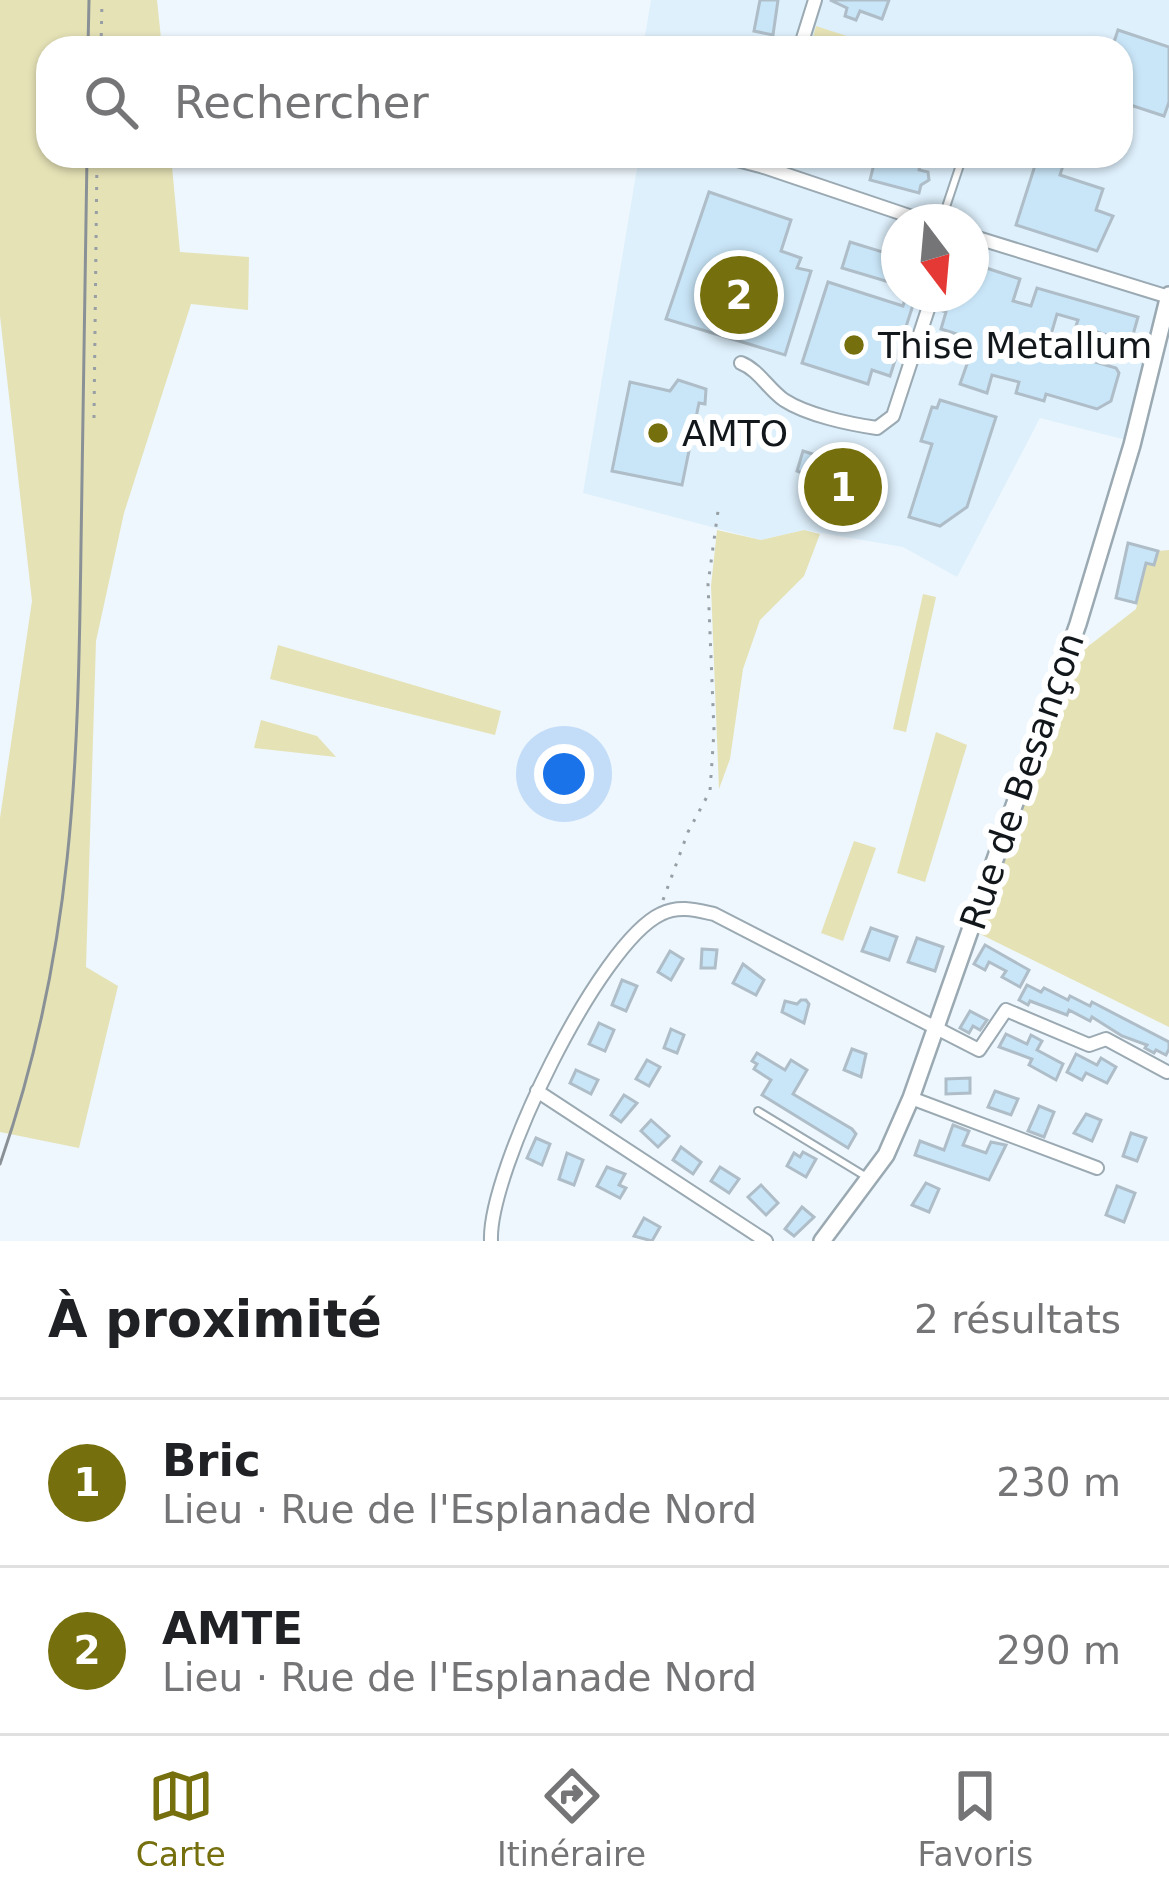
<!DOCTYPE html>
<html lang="fr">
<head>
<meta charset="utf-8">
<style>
	:root { --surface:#fff; --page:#f6f6f6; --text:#202124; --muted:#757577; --line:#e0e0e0; --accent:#766f0d }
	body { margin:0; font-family:"DejaVu Sans",sans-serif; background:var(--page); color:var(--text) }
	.compass { position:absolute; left:881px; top:204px; width:108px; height:108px; border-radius:50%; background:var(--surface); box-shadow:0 3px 9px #0004; rotate:164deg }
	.you { position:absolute; left:564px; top:774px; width:42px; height:42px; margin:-30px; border:9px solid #fff; border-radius:50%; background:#1a73e8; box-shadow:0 0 0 18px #1a73e833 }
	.badge { display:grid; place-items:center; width:78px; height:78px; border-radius:50%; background:var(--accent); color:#fff; font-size:39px; font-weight:700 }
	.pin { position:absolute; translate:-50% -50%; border:6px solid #fff; box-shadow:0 3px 12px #0006 }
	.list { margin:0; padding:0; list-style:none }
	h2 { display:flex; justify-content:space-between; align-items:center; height:156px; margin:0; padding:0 48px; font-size:51px }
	h2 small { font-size:39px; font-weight:400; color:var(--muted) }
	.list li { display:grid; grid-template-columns:78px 1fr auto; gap:36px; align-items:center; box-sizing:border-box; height:168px; padding:0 48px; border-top:3px solid var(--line) }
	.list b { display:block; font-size:45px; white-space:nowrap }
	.list p { margin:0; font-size:39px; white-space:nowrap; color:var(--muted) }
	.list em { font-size:39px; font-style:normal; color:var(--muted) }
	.icon { flex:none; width:66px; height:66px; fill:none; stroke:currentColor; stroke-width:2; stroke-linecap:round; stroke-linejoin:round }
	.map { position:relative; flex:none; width:1169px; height:1241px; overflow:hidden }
	.search { position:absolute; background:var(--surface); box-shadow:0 3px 9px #0004; left:36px; right:36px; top:36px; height:132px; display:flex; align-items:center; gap:30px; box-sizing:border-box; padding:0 42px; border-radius:36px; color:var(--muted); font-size:45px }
	.sheet { height:492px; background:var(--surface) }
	nav { display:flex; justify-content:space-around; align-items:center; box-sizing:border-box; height:168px; border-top:3px solid var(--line); background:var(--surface); font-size:33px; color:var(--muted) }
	nav a { display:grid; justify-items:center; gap:6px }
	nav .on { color:var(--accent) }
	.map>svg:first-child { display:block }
</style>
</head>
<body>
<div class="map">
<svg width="1169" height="1241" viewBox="0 0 1169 1241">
	<rect width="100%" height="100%" fill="#eef7fd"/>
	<path fill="#def0fc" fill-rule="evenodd" d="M 651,0 L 1169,0 L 1169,327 L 1138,443 L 1040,418 L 957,577 L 903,547 L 804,530 L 761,540 L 583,493 L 639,156 L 1121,156 L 1121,48 L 643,48 ZM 899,222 L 971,222 L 971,294 L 899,294 Z"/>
	<g fill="#e5e2b6">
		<path d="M 0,0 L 157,0 L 162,48 L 48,48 L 48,156 L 171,156 L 180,252 L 249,257 L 248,310 L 191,304 L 124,513 L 96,641 L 86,967 L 118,986 L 79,1148 L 0,1132 L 0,818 L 32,601 L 0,316 Z"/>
		<path d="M 816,26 L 884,48 L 810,48 Z"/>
		<path d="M 717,530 L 761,540 L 804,530 L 820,534 L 804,576 L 760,620 L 743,669 L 730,759 L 719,789 L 711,586 Z"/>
		<path d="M 1169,550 L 1169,1027 L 978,933 L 1077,655 L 1136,609 L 1146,563 L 1154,565 L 1158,551 Z"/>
		<path d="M 923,594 L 936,597 L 906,732 L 893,729 Z"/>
		<path d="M 278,645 L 501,711 L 495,735 L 270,679 Z"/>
		<path d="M 261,720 L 317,736 L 336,757 L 254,748 Z"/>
		<path d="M 936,732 L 967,745 L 925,882 L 897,873 Z"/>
		<path d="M 854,841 L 876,848 L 843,941 L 821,933 Z"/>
	</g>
	<g fill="#c9e6f8" stroke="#aebdc7" stroke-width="3">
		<path d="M 760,0 L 778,0 L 773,35 L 754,31 Z"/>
		<path d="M 830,0 L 889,0 L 882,19 L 860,11 L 856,20 L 845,16 L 847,8 Z"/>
		<path d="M 1118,30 L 1169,47 L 1169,102 L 1164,116 L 1121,102 L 1121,48 L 1112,48 Z"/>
		<path d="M 876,156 L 922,159 L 919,170 L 928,172 L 929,180 L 921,185 L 919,193 L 870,180 Z"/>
		<path d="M 1038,156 L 1066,156 L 1060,175 L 1103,189 L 1096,210 L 1113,216 L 1097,251 L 1016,225 Z"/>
		<path d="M 709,192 L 791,220 L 781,251 L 801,258 L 797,268 L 811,271 L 785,355 L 666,319 Z"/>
		<path d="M 850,242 L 899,257 L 899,285 L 842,268 Z"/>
		<path d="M 971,263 L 1020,279 L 1013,301 L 1031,306 L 1037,288 L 1138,317 L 1131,342 L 1076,326 L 1078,320 L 1057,314 L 1047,348 L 1116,368 L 1119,373 L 1111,401 L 1097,409 L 1046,394 L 1044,401 L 1016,393 L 1019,382 L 992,375 L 987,393 L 960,384 L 974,344 L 968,342 L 969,338 L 941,329 L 946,312 L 940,310 L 946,294 L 971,294 Z"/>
		<path d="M 828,282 L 903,306 L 905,299 L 914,302 L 890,376 L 872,370 L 868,384 L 802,363 Z"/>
		<path d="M 678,380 L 706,389 L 705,404 L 699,403 L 693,432 L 717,438 L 715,445 L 691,441 L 682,485 L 612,471 L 630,382 L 670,391 Z"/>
		<path d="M 940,400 L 996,417 L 967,507 L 940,526 L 909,517 L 932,444 L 921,441 L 932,407 L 937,408 Z"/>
		<path d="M 803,451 L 832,460 L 846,452 L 865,462 L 858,492 L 845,497 L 836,524 L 816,517 L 829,482 L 797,471 Z"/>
		<path d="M 1128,543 L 1158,551 L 1154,565 L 1146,563 L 1136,603 L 1116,598 Z"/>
		<path d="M 871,928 L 897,937 L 889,960 L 862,951 Z"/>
		<path d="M 917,938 L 943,947 L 935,971 L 908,962 Z"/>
		<path d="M 985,945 L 1029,970 L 1020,987 L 1002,977 L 1006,971 L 989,962 L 985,970 L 974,964 Z"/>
		<path d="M 702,949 L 717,950 L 715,968 L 701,968 Z"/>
		<path d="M 670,951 L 683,959 L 671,980 L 658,972 Z"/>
		<path d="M 743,964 L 764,980 L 756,995 L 733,983 Z"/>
		<path d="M 622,980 L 637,986 L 626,1011 L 612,1005 Z"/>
		<path d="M 1027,985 L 1041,992 L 1044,988 L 1068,1000 L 1070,996 L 1090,1006 L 1092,1002 L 1169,1042 L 1169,1049 L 1166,1055 L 1156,1050 L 1154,1053 L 1145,1048 L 1147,1045 L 1122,1036 L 1092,1017 L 1090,1021 L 1069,1010 L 1067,1015 L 1030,1001 L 1028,1005 L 1019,1000 Z"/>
		<path d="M 801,1000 L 806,1000 L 809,1004 L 804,1023 L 782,1012 L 785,1001 L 797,1004 Z"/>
		<path d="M 970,1011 L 987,1020 L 980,1030 L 973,1026 L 969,1033 L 960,1028 Z"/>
		<path d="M 599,1023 L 614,1030 L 605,1051 L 589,1044 Z"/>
		<path d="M 671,1029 L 684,1035 L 677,1053 L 664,1048 Z"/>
		<path d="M 1006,1034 L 1027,1044 L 1031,1035 L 1042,1041 L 1037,1050 L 1063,1064 L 1056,1080 L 1029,1065 L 1032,1059 L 999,1047 Z"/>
		<path d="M 852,1049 L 866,1054 L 861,1077 L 844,1070 Z"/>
		<path d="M 757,1053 L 785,1070 L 791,1060 L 807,1070 L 793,1094 L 852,1129 L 856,1134 L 848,1148 L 762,1095 L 771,1080 L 754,1069 L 757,1064 L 752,1061 Z"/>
		<path d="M 1076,1054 L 1097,1065 L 1101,1058 L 1116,1067 L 1107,1083 L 1086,1073 L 1082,1080 L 1067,1072 Z"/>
		<path d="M 647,1060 L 660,1067 L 649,1086 L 636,1079 Z"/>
		<path d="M 576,1070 L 598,1080 L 591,1094 L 570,1083 Z"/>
		<path d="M 970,1078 L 970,1093 L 946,1094 L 946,1079 Z"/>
		<path d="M 995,1091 L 1018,1099 L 1011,1115 L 988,1107 Z"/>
		<path d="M 624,1095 L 637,1103 L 621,1122 L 611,1115 Z"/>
		<path d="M 1039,1106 L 1054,1112 L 1044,1137 L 1028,1131 Z"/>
		<path d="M 1086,1114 L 1101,1120 L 1092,1141 L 1074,1133 Z"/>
		<path d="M 651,1120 L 669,1136 L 658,1147 L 641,1131 Z"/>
		<path d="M 953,1125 L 969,1131 L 963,1145 L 986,1153 L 991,1142 L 1006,1145 L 989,1180 L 915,1155 L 920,1141 L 944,1150 Z"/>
		<path d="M 1131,1133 L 1146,1138 L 1137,1161 L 1123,1156 Z"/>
		<path d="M 536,1138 L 550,1144 L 542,1165 L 527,1158 Z"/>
		<path d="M 681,1147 L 701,1162 L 693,1174 L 673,1160 Z"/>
		<path d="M 803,1152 L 816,1159 L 806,1177 L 787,1166 L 794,1153 L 800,1157 Z"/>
		<path d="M 567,1153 L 583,1160 L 574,1185 L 559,1179 Z"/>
		<path d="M 607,1167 L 625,1174 L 619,1185 L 626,1188 L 620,1198 L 597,1186 Z"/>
		<path d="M 720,1167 L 739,1179 L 729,1193 L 711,1181 Z"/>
		<path d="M 926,1183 L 939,1189 L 929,1212 L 912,1205 Z"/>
		<path d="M 761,1185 L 778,1203 L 766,1215 L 748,1197 Z"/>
		<path d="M 1117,1186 L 1135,1193 L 1124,1222 L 1106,1215 Z"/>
		<path d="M 802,1207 L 814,1217 L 794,1236 L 785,1229 Z"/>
		<path d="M 644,1218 L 660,1227 L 652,1241 L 634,1236 Z"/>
	</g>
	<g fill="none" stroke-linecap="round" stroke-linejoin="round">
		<g stroke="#9aa9b2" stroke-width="10">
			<g id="service">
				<path d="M 941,222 L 963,156"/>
				<path d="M 758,1111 L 865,1176"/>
			</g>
		</g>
		<g stroke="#9aa9b2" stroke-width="16">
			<g id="minor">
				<path d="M 800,48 L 815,0"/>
				<path d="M 722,156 L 764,167"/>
				<path d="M 766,156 L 764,167 L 927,222"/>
				<path d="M 971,236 L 1169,297"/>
				<path d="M 741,363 C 759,370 768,389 784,400 C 807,415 849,424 877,428 L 893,416 L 933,294"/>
				<path d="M 537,1091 L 766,1241"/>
				<path d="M 911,1098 L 1097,1168"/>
				<path d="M 491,1241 C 488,1172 599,943 661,914 C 679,905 696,910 714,914 L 979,1050 L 1006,1010 L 1089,1045 L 1106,1039 L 1167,1072"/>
			</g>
		</g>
		<g stroke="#9aa9b2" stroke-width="20">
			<path id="tertiary" d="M 822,1241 L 886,1155 L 911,1098 L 1078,624 L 1132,445 L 1169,295"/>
		</g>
		<g stroke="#989fa4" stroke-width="3" stroke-dasharray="3 9" stroke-linecap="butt">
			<path d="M 101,48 L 102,0"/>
			<path d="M 94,418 L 97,156"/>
			<path d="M 663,900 L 688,832 L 710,791 L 714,731 L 708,584 L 718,511"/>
		</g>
		<use href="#service" stroke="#fff" stroke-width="6"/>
		<use href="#minor" stroke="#fff" stroke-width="12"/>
		<use href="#tertiary" stroke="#fff" stroke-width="15"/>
		<g stroke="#8a9196" stroke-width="3">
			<path d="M 88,48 L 89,0"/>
			<path d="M 0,1164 C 74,952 78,767 81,546 C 83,416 85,286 87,156"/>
		</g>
	</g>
	<g fill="#766f0d" stroke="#fff" stroke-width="4.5">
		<circle cx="854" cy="345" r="12"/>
		<circle cx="658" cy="433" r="12"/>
	</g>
	<g text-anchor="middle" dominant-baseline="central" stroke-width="12" stroke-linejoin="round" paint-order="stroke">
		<g font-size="36" fill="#12171b" stroke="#fff" text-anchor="start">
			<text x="878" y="345">Thise Metallum</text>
			<text x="682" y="433">AMTO</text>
		</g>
		<g font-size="36" fill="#12171b" stroke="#fff">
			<text transform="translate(1022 781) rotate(-71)">Rue de Besançon</text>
		</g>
	</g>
</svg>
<svg class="compass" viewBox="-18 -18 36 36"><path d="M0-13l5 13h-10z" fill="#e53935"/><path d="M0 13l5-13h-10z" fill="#757577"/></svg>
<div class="you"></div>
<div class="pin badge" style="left:843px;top:487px">1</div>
<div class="pin badge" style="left:739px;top:295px">2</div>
<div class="search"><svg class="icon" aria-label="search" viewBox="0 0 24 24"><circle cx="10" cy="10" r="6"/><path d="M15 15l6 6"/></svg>Rechercher</div>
</div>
<section class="sheet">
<h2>À proximité<small>2 résultats</small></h2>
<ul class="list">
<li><span class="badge">1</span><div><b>Bric</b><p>Lieu · Rue de l'Esplanade Nord</p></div><em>230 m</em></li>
<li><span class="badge">2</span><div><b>AMTE</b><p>Lieu · Rue de l'Esplanade Nord</p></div><em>290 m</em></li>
</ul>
</section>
<nav>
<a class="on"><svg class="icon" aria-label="map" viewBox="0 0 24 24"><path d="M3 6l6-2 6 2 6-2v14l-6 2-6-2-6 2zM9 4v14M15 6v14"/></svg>Carte</a>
<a><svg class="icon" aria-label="directions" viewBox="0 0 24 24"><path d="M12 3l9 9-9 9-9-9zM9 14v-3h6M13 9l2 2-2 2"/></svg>Itinéraire</a>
<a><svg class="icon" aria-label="saved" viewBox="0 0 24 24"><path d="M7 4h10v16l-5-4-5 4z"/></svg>Favoris</a>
</nav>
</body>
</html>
